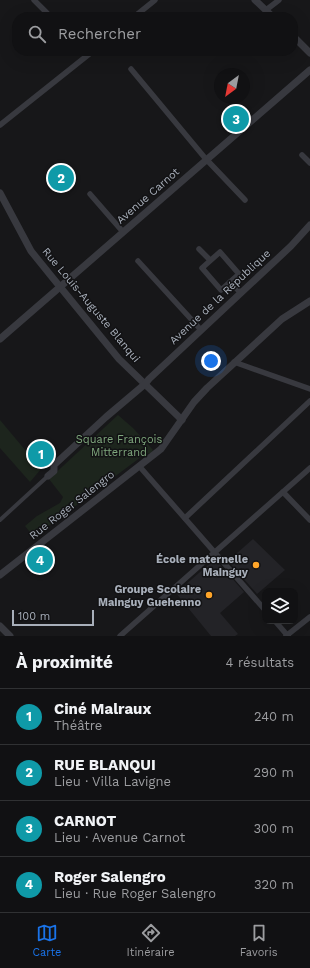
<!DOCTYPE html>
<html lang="fr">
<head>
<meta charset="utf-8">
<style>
	:root { --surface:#111113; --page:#1a1a1c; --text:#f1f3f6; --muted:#9c9da0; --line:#303133; --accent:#1a73e8 }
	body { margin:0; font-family:"Work Sans",sans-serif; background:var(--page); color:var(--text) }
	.controls { position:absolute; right:12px; bottom:12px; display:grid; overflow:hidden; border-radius:8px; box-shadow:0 4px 16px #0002 }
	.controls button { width:36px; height:36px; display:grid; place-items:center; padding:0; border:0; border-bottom:1px solid var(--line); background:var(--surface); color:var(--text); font:20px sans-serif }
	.compass { position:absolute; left:214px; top:68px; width:36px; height:36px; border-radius:50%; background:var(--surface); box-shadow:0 4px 16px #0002; rotate:212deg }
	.scale { position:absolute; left:12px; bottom:10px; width:82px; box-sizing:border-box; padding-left:4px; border:2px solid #a8afba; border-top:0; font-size:11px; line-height:14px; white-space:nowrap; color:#a8afba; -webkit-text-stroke:3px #121214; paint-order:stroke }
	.you { position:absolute; left:211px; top:361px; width:14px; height:14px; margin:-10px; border:3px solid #fff; border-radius:50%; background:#1a73e8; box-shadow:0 0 0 6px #1a73e833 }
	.badge { display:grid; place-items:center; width:26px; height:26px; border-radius:50%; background:var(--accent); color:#fff; font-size:13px; font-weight:700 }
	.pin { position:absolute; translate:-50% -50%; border:2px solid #fff; box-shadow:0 1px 4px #0006 }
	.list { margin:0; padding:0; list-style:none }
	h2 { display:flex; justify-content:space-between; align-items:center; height:52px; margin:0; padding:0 16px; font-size:17px }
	h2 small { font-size:13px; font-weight:400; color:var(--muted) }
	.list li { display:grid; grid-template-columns:26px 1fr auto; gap:12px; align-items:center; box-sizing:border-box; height:56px; padding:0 16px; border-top:1px solid var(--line) }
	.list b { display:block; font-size:15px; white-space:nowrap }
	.list p { margin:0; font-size:13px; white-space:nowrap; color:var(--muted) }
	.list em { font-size:13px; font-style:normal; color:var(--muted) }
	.icon { flex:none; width:22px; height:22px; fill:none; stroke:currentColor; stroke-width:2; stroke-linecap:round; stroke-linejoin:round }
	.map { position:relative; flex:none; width:310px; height:636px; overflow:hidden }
	.search { position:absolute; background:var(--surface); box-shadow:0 4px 16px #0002; left:12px; right:12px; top:12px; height:44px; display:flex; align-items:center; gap:10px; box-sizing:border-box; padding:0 14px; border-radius:16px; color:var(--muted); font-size:15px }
	.sheet { height:276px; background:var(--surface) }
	nav { display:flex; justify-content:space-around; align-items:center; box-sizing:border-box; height:56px; border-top:1px solid var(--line); background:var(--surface); font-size:11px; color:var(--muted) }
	nav a { display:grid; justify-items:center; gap:2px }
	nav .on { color:var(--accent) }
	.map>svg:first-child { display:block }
</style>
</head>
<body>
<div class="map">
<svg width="310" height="636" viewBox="0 0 310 636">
	<rect width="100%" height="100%" fill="#171719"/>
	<g fill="#232327">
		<path d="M 253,539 L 285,570 L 257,594 L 228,561 Z"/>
		<path d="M 215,559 L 244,592 L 220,613 L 238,634 L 235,636 L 211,636 L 176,593 Z"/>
	</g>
	<g fill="#1d251d">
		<path d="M 118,415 L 126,422 L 133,428 L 153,450 L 151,453 L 145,454 L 34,537 L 25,526 L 37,516 L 60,503 L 63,497 L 49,479 Z"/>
		<path d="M 0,420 L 41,469 L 30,482 L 0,448 Z"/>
	</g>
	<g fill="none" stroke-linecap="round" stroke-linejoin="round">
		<path stroke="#38393f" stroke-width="4" d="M 0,520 L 48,476"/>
		<g stroke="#38393f" stroke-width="5.5">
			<path d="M 34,0 L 47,13"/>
			<path d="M 266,10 L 279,0"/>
			<path d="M 134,17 L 155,0"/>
			<path d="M 131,69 L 205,158 L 245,200"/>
			<path d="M 0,125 L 93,51"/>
			<path d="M 302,155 L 310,163"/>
			<path d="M 90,194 L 123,232"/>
			<path d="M 199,249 L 210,260"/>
			<path d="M 220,252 L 239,274 L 221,290 L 202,268 Z"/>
			<path d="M 138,261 L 201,330"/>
			<path d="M 230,282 L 241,293"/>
			<path d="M 234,362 L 310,389"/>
			<path d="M 140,467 L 265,610"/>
			<path d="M 283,492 L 310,520"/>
			<path d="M 185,518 L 310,401"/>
			<path d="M 275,621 L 288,636"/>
			<path d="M 120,636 L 310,468"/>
			<path d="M 286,636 L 310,617"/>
		</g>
		<g stroke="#38393f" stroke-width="7">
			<path d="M 255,0 L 273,17"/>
			<path d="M 293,36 L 310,53"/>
			<path d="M 0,193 L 31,251 L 52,277 L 119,359 L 182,420"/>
			<path d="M 0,339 L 310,70"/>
			<path d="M 48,476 L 54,471 L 54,465 L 106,417 L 145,384 L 149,379 L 291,246 L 310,225"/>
			<path d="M 0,575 L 161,449 L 194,402 L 207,388 L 282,319 L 310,301"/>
			<path d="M 0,626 L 10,636"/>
		</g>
	</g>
	<g fill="#ffa529" stroke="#121214" stroke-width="1.5">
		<circle cx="256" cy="565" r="4"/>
		<circle cx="209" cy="595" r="4"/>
	</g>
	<g text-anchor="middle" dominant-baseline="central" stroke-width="3" stroke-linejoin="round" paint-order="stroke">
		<g font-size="11" fill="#a8afba" stroke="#121214">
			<text transform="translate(148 196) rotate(-41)">Avenue Carnot</text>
			<text transform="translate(220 297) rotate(-43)">Avenue de la République</text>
			<text transform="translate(91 305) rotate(50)">Rue Louis-Auguste Blanqui</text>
			<text transform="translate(72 505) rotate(-38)">Rue Roger Salengro</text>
		</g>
		<g font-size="11" fill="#7fa77d" stroke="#121214">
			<text x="119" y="439">Square François<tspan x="119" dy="13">Mitterrand</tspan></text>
		</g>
		<g font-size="11" font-weight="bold" fill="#a8afba" stroke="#121214" text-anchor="end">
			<text x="248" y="559">École maternelle<tspan x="248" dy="13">Mainguy</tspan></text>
			<text x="201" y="589">Groupe Scolaire<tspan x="201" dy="13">Mainguy Guehenno</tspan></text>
		</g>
	</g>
</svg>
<div class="controls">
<button><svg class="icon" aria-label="layers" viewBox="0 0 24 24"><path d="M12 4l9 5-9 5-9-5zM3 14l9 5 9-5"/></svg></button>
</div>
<svg class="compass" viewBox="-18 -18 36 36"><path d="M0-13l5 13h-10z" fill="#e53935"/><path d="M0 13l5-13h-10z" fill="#9c9da0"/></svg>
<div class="scale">100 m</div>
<div class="you"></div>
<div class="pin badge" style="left:41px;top:454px;background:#0f9aa8">1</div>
<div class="pin badge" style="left:61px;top:178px;background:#0f9aa8">2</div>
<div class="pin badge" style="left:236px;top:119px;background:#0f9aa8">3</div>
<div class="pin badge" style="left:40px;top:560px;background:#0f9aa8">4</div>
<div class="search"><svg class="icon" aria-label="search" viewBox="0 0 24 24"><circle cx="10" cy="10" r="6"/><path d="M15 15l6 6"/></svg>Rechercher</div>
</div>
<section class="sheet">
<h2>À proximité<small>4 résultats</small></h2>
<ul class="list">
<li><span class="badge" style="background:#0f9aa8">1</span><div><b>Ciné Malraux</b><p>Théâtre</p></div><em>240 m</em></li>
<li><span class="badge" style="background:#0f9aa8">2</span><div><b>RUE BLANQUI</b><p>Lieu · Villa Lavigne</p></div><em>290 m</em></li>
<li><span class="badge" style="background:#0f9aa8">3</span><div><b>CARNOT</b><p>Lieu · Avenue Carnot</p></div><em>300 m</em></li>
<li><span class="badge" style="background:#0f9aa8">4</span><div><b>Roger Salengro</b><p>Lieu · Rue Roger Salengro</p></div><em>320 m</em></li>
</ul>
</section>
<nav>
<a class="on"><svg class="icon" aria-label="map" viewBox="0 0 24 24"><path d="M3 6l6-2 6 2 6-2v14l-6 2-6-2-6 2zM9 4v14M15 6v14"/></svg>Carte</a>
<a><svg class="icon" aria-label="directions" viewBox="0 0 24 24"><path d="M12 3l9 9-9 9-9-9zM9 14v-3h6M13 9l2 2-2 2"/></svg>Itinéraire</a>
<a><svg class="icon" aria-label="saved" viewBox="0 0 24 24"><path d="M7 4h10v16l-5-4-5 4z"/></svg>Favoris</a>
</nav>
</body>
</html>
